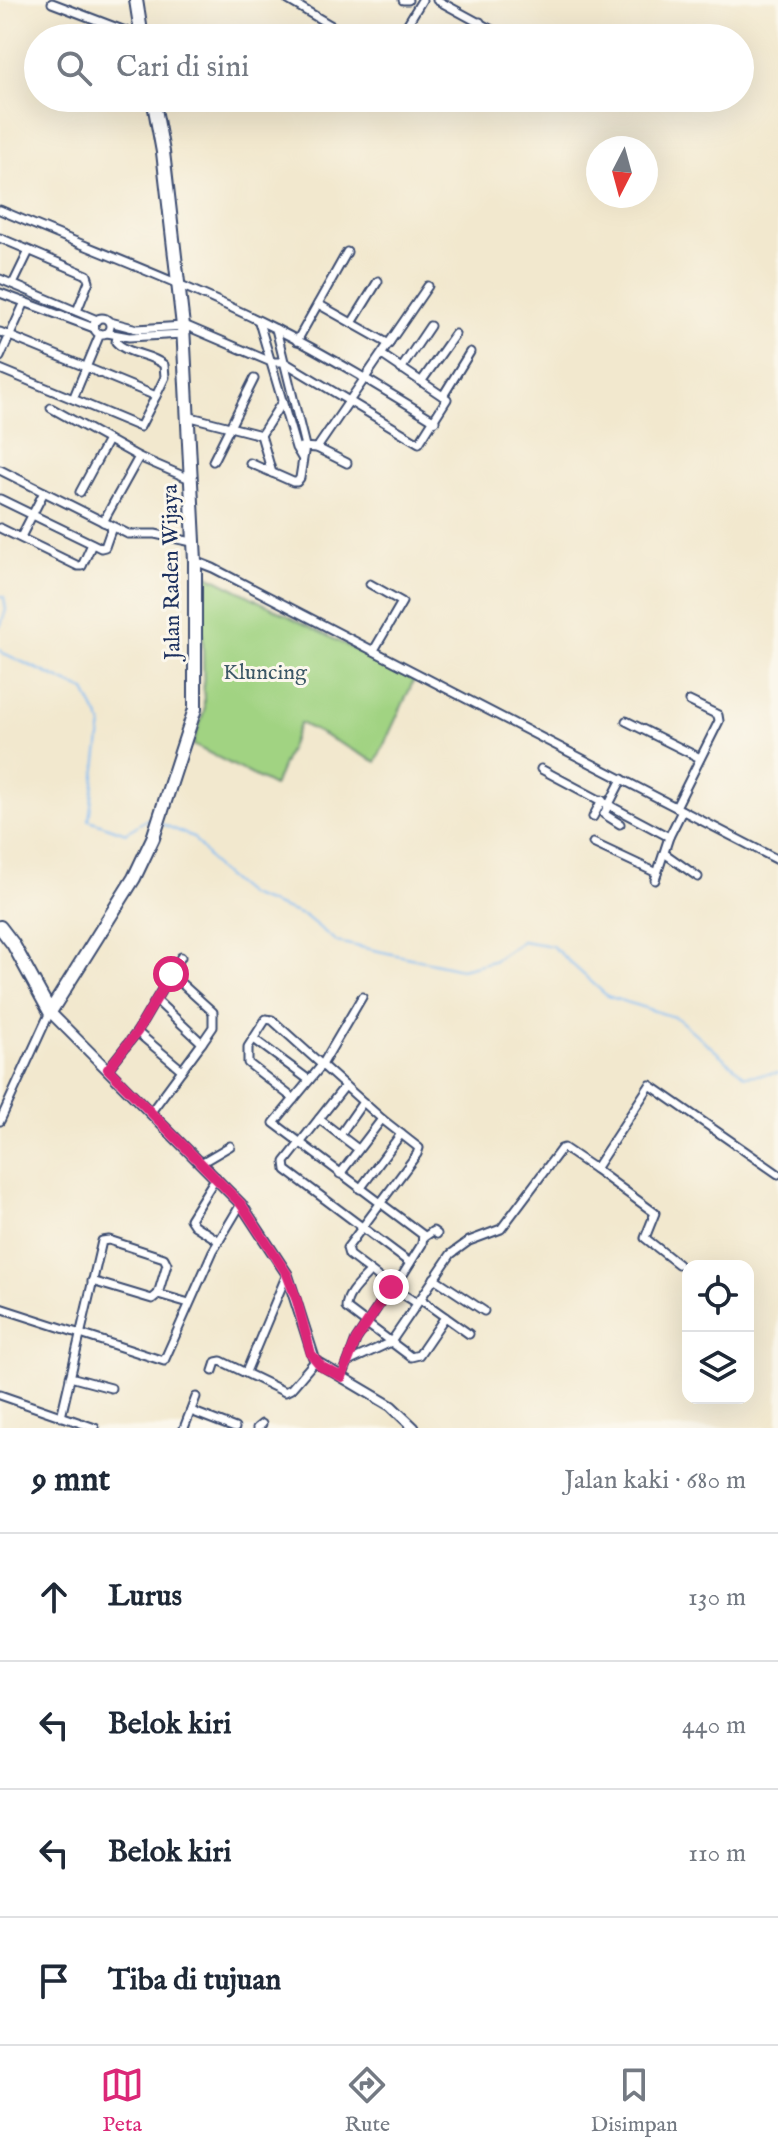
<!DOCTYPE html>
<html lang="id">
<head>
<meta charset="utf-8">
<style>
	:root { --surface:#fff; --page:#f6f6f7; --text:#1f2937; --muted:#747a83; --line:#e0e1e3; --accent:#db2777 }
	body { margin:0; font-family:"IM FELL English",serif; background:var(--page); color:var(--text) }
	.controls { position:absolute; right:24px; bottom:24px; display:grid; overflow:hidden; border-radius:16px; box-shadow:0 8px 32px #0002 }
	.controls button { width:72px; height:72px; display:grid; place-items:center; padding:0; border:0; border-bottom:2px solid var(--line); background:var(--surface); color:var(--text); font:40px sans-serif }
	.compass { position:absolute; left:586px; top:136px; width:72px; height:72px; border-radius:50%; background:var(--surface); box-shadow:0 8px 32px #0002; rotate:186deg }
	.stop { position:absolute; width:24px; height:24px; margin:-18px; border:6px solid #db2777; border-radius:50%; background:#fff }
	.stop.end { background:#db2777; border-color:#fff; box-shadow:0 2px 8px #0008 }
	.list { margin:0; padding:0; list-style:none }
	h2 { display:flex; justify-content:space-between; align-items:center; height:104px; margin:0; padding:0 32px; font-size:34px }
	h2 small { font-size:26px; font-weight:400; color:var(--muted) }
	.list li { display:grid; grid-template-columns:52px 1fr auto; gap:24px; align-items:center; box-sizing:border-box; height:128px; padding:0 32px; border-top:2px solid var(--line) }
	.list b { display:block; font-size:30px; white-space:nowrap }
	.list em { font-size:26px; font-style:normal; color:var(--muted) }
	.icon { flex:none; width:44px; height:44px; fill:none; stroke:currentColor; stroke-width:2; stroke-linecap:round; stroke-linejoin:round }
	.map { position:relative; flex:none; width:778px; height:1428px; overflow:hidden }
	.search { position:absolute; background:var(--surface); box-shadow:0 8px 32px #0002; left:24px; right:24px; top:24px; height:88px; display:flex; align-items:center; gap:20px; box-sizing:border-box; padding:0 28px; border-radius:44px; color:var(--muted); font-size:30px }
	.sheet { height:616px; background:var(--surface) }
	nav { display:flex; justify-content:space-around; align-items:center; box-sizing:border-box; height:112px; border-top:2px solid var(--line); background:var(--surface); font-size:22px; color:var(--muted) }
	nav a { display:grid; justify-items:center; gap:4px }
	nav .on { color:var(--accent) }
	.map>svg:first-child { display:block }
</style>
</head>
<body>
<div class="map">
<svg width="778" height="1428" viewBox="0 0 778 1428">
	<rect width="100%" height="100%" fill="#fbf7ec"/>
	<filter id="ink" filterUnits="userSpaceOnUse"><feTurbulence type="fractalNoise" baseFrequency=".0125" numOctaves="2"/><feDisplacementMap in="SourceGraphic" scale="16" xChannelSelector="R" yChannelSelector="G"/><feConvolveMatrix kernelMatrix="1 2 1 2 8 2 1 2 1" color-interpolation-filters="sRGB"/></filter>
	<filter id="wash" filterUnits="userSpaceOnUse"><feTurbulence type="fractalNoise" baseFrequency=".006" numOctaves="4" result="noise"/><feDisplacementMap in="SourceGraphic" scale="32" xChannelSelector="R" yChannelSelector="G"/><feGaussianBlur stdDeviation="1.8" result="paint"/><feColorMatrix in="noise" values="0 0 0 0 0 0 0 0 0 0 0 0 0 0 0 0 0 1.4 0 .05"/><feComposite in="paint" operator="in"/></filter>
	<g filter="url(#wash)">
		<rect width="100%" height="100%" fill="#f2e8ce"/>
		<path fill="#a1d382" stroke="#5e8170" stroke-width="2" d="M 202,572 L 414,680 L 376,762 L 300,723 L 274,786 L 193,745 L 204,711 Z"/>
		<g fill="none" stroke-linecap="round" stroke-linejoin="round">
			<g stroke="#82bbf3" stroke-width="2">
				<path d="M 0,596 L 4,597 L 6,610 L 0,627"/>
				<path d="M 0,649 L 3,653 L 85,691 L 102,724 L 89,820 L 126,833 L 147,819 L 152,821"/>
				<path d="M 162,824 L 193,837 L 217,869 L 248,895 L 305,916 L 337,942 L 461,969 L 493,961 L 522,941 L 552,946 L 607,996 L 677,1018 L 745,1076 L 778,1073"/>
			</g>
		</g>
	</g>
	<g filter="url(#ink)">
		<g fill="none" stroke-linecap="round" stroke-linejoin="round">
			<g stroke="#3b4b6f" stroke-width="11">
				<g id="minor">
					<path d="M 288,0 L 352,38"/>
					<path d="M 403,0 L 408,0"/>
					<path d="M 437,0 L 507,38"/>
					<path d="M 52,3 L 128,32 L 142,34"/>
					<path d="M 399,38 L 422,0"/>
					<path d="M 470,38 L 480,22"/>
					<path d="M 0,210 C 92,250 187,284 276,329 C 331,357 383,389 435,421"/>
					<path d="M 0,238 L 87,275 L 89,281 L 77,311"/>
					<path d="M 0,279 L 97,320"/>
					<path d="M 13,284 L 29,251"/>
					<path d="M 0,293 L 94,328"/>
					<path d="M 318,304 L 389,344"/>
					<circle cx="102" cy="326" r="8"/>
					<path d="M 110,322 L 137,329 L 183,326"/>
					<path d="M 259,322 L 296,448 L 302,458"/>
					<path d="M 352,323 L 378,281"/>
					<path d="M 182,324 L 271,362 L 284,362 L 419,443 L 447,399 L 382,355"/>
					<path d="M 0,332 L 156,396 L 140,427 L 73,399"/>
					<path d="M 107,333 L 129,337 L 183,334"/>
					<path d="M 117,337 L 116,342 C 128,355 150,353 164,365 L 165,377 L 156,396"/>
					<path d="M 297,341 L 347,252"/>
					<path d="M 0,357 L 25,302"/>
					<path d="M 0,369 L 73,399 L 100,334"/>
					<path d="M 401,369 L 430,326"/>
					<path d="M 421,382 L 455,334"/>
					<path d="M 443,396 L 470,352"/>
					<path d="M 51,408 L 139,457 L 190,479"/>
					<path d="M 187,416 L 261,435"/>
					<path d="M 301,447 L 317,448 L 347,463"/>
					<path d="M 317,448 L 428,286"/>
					<path d="M 213,461 L 254,379"/>
					<path d="M 250,463 L 293,482 L 297,482 L 300,478 L 305,446 L 276,329"/>
					<path d="M 0,470 L 128,534 L 155,534 L 192,542"/>
					<path d="M 272,473 L 261,435 L 282,402"/>
					<path d="M 80,492 L 108,440"/>
					<path d="M 0,499 L 101,548 L 105,547 L 112,527"/>
					<path d="M 103,522 L 139,457"/>
					<path d="M 0,528 L 78,566 L 82,566 L 92,544"/>
					<path d="M 21,537 L 44,492"/>
					<path d="M 195,561 L 213,568 L 778,860"/>
					<path d="M 370,584 L 402,602 L 374,650"/>
					<path d="M 626,721 L 700,758"/>
					<path d="M 541,769 L 669,837"/>
					<path d="M 676,807 L 719,721 L 718,715 L 689,701"/>
					<path d="M 593,817 L 602,800"/>
					<path d="M 620,824 L 604,814 L 622,779"/>
					<path d="M 593,843 L 657,873"/>
					<path d="M 664,853 L 698,877"/>
					<path d="M 655,880 L 669,837 L 682,811"/>
					<path d="M 171,974 L 213,1012 L 213,1027 L 202,1043"/>
					<path d="M 362,997 L 322,1065 L 274,1123 L 423,1235 L 422,1244 L 394,1289"/>
					<path d="M 156,1000 L 202,1043 L 182,1070"/>
					<path d="M 137,1032 L 182,1070 L 151,1112"/>
					<path d="M 254,1039 L 309,1080"/>
					<path d="M 108,1069 L 137,1032 L 181,957"/>
					<path d="M 345,1086 L 285,1162 L 286,1170 L 410,1263"/>
					<path d="M 294,1099 L 248,1063 L 248,1047 L 266,1019 L 272,1020 L 382,1119 L 419,1148 L 417,1154 L 347,1248 L 349,1255 L 391,1287 L 356,1340 L 348,1362"/>
					<path d="M 319,1119 L 358,1149"/>
					<path d="M 0,1121 L 50,1012"/>
					<path d="M 340,1135 L 363,1102"/>
					<path d="M 201,1163 L 230,1146"/>
					<path d="M 595,1169 L 655,1213 L 645,1238 L 678,1264"/>
					<path d="M 340,1174 L 382,1119"/>
					<path d="M 216,1177 L 190,1219 L 194,1225 L 219,1241"/>
					<path d="M 360,1189 L 401,1134"/>
					<path d="M 423,1238 L 433,1231 L 437,1234"/>
					<path d="M 370,1272 C 361,1282 346,1294 346,1308 L 411,1357 L 419,1355 L 445,1317"/>
					<path d="M 434,1278 L 484,1311"/>
					<path d="M 92,1281 L 152,1299 L 158,1294 L 189,1303"/>
					<path d="M 393,1288 L 417,1303"/>
					<path d="M 420,1299 L 469,1334"/>
					<path d="M 0,1308 L 164,1361 L 213,1251 L 241,1204"/>
					<path d="M 213,1371 L 216,1362 L 221,1361 L 285,1392 L 291,1389 L 315,1361"/>
					<path d="M 246,1372 L 287,1274"/>
					<path d="M 70,1377 L 111,1388"/>
					<path d="M 342,1377 L 348,1362 L 391,1342 L 451,1254 L 469,1241 L 501,1229 L 561,1149 L 564,1148 L 595,1169 L 650,1085 L 778,1174"/>
					<path d="M 0,1395 L 95,1428"/>
					<path d="M 191,1411 L 235,1428"/>
					<path d="M 61,1417 L 102,1241 L 109,1240 L 164,1258 L 167,1264 L 158,1294"/>
					<path d="M 184,1428 L 196,1397"/>
					<path d="M 257,1428 L 262,1424"/>
				</g>
			</g>
			<g stroke="#3b4b6f" stroke-width="13">
				<path id="tertiary" d="M 50,1012 L 241,1204 L 287,1274 L 315,1361 L 391,1406 L 414,1428"/>
			</g>
			<g stroke="#3b4b6f" stroke-width="16">
				<g id="trunk">
					<path d="M 136,0 L 142,38"/>
					<path d="M 0,927 L 13,944 L 50,1012 L 134,878 L 153,838 L 195,709 L 195,561 L 183,326 L 163,152 L 153,98"/>
				</g>
			</g>
			<use href="#minor" stroke="#fff" stroke-width="7"/>
			<use href="#tertiary" stroke="#fff" stroke-width="9"/>
			<use href="#trunk" stroke="#fff" stroke-width="12"/>
		</g>
	</g>
	<g fill="none" stroke-linecap="round" stroke-linejoin="round" filter="url(#ink)">
		<path stroke="#db2777" stroke-width="10" d="M 171,974 L 137,1032 L 108,1069 L 241,1204 L 287,1274 L 297,1301 L 311,1354 L 322,1367 L 342,1377 L 356,1340 L 391,1287"/>
	</g>
	<g text-anchor="middle" dominant-baseline="central" stroke-width="6" stroke-linejoin="round" paint-order="stroke">
		<g font-size="22" fill="#1b2f5e" stroke="#fbf7ec">
			<text transform="translate(172 572) rotate(-91)">Jalan Raden Wijaya</text>
		</g>
		<g font-size="22" fill="#3c5867" stroke="#fbf7ec">
			<text x="265" y="673">Kluncing</text>
		</g>
	</g>
</svg>
<div class="controls">
<button><svg class="icon" aria-label="locate" viewBox="0 0 24 24"><circle cx="12" cy="12" r="6"/><path d="M12 2v4M12 18v4M2 12h4M18 12h4"/></svg></button>
<button><svg class="icon" aria-label="layers" viewBox="0 0 24 24"><path d="M12 4l9 5-9 5-9-5zM3 14l9 5 9-5"/></svg></button>
</div>
<svg class="compass" viewBox="-18 -18 36 36"><path d="M0-13l5 13h-10z" fill="#e53935"/><path d="M0 13l5-13h-10z" fill="#747a83"/></svg>
<div class="stop" style="left:171px;top:974px"></div>
<div class="stop end" style="left:391px;top:1287px"></div>
<div class="search"><svg class="icon" aria-label="search" viewBox="0 0 24 24"><circle cx="10" cy="10" r="6"/><path d="M15 15l6 6"/></svg>Cari di sini</div>
</div>
<section class="sheet">
<h2>9 mnt<small>Jalan kaki · 680 m</small></h2>
<ul class="list">
<li><svg class="icon" aria-label="ahead" viewBox="0 0 24 24"><path d="M12 20V5M6 11l6-6 6 6"/></svg><div><b>Lurus</b></div><em>130 m</em></li>
<li><svg class="icon" aria-label="left" viewBox="0 0 24 24"><path d="M17 20v-9H6M10 6l-5 5 5 5"/></svg><div><b>Belok kiri</b></div><em>440 m</em></li>
<li><svg class="icon" aria-label="left" viewBox="0 0 24 24"><path d="M17 20v-9H6M10 6l-5 5 5 5"/></svg><div><b>Belok kiri</b></div><em>110 m</em></li>
<li><svg class="icon" aria-label="arrive" viewBox="0 0 24 24"><path d="M6 21V4h12l-3 4 3 4H6"/></svg><div><b>Tiba di tujuan</b></div></li>
</ul>
</section>
<nav>
<a class="on"><svg class="icon" aria-label="map" viewBox="0 0 24 24"><path d="M3 6l6-2 6 2 6-2v14l-6 2-6-2-6 2zM9 4v14M15 6v14"/></svg>Peta</a>
<a><svg class="icon" aria-label="directions" viewBox="0 0 24 24"><path d="M12 3l9 9-9 9-9-9zM9 14v-3h6M13 9l2 2-2 2"/></svg>Rute</a>
<a><svg class="icon" aria-label="saved" viewBox="0 0 24 24"><path d="M7 4h10v16l-5-4-5 4z"/></svg>Disimpan</a>
</nav>
</body>
</html>
